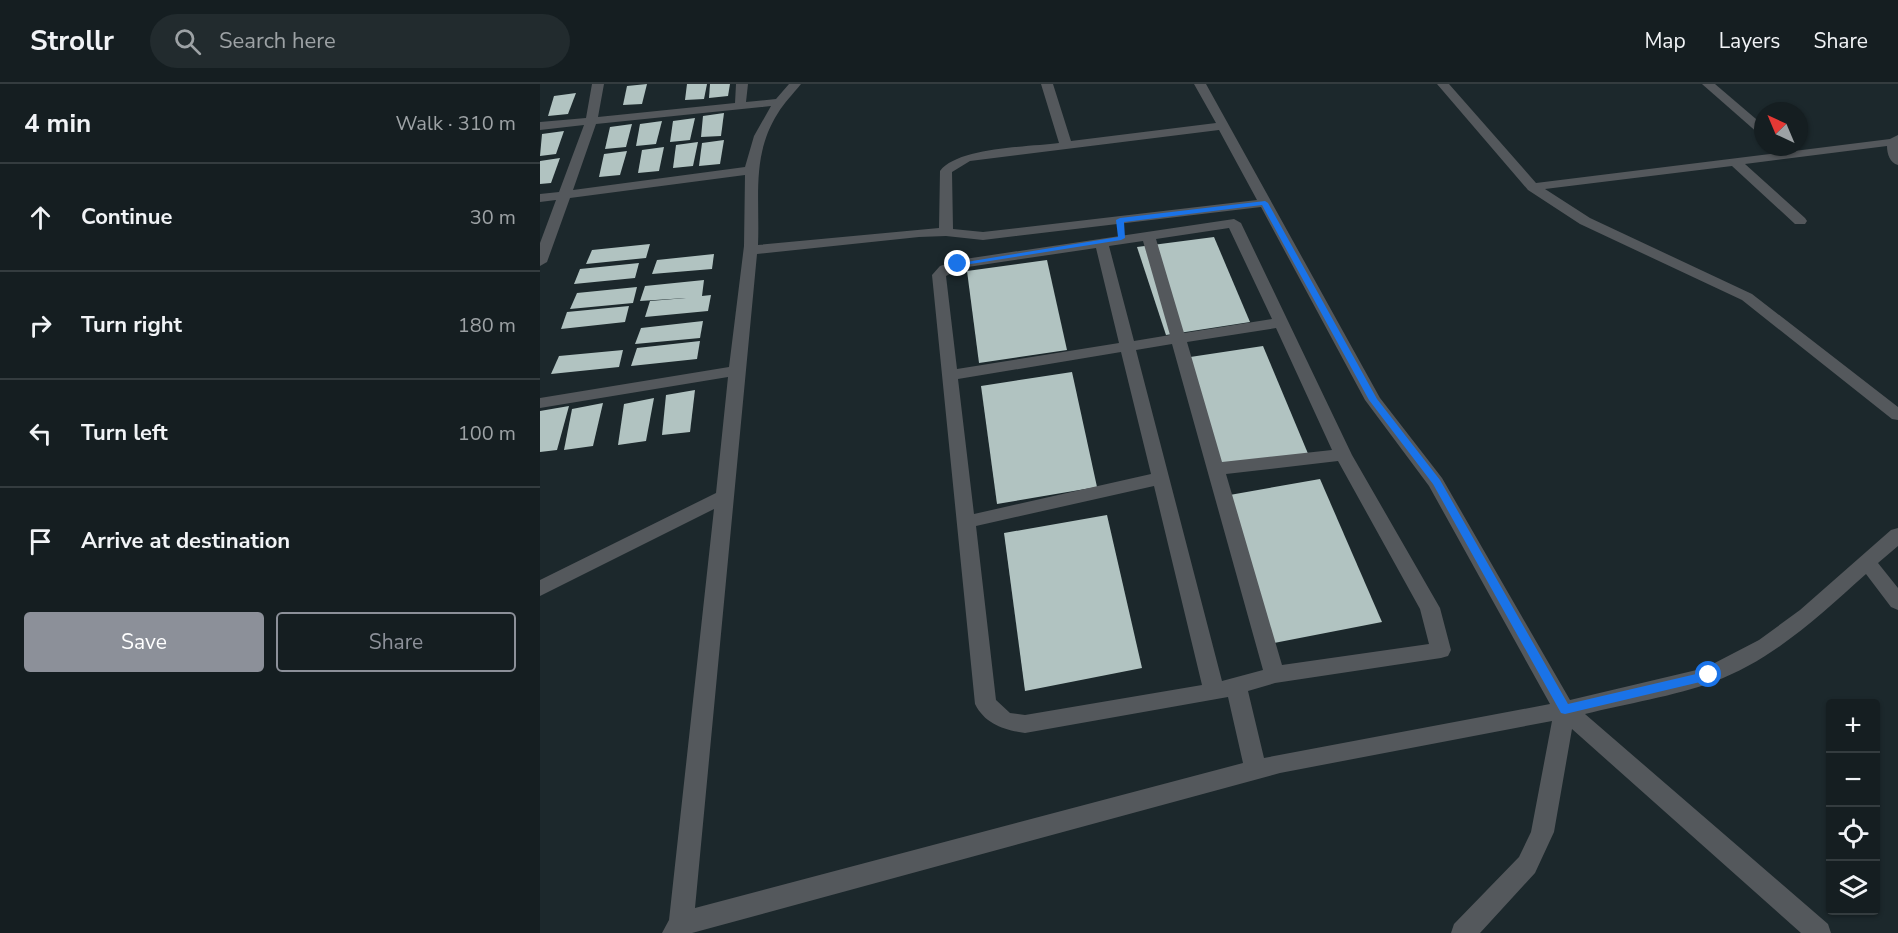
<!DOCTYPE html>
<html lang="en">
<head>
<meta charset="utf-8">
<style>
	:root { --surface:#151e21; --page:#222b2e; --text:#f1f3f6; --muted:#9da2a5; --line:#343c3f; --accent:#8c9099 }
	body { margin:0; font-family:"Nunito Sans",sans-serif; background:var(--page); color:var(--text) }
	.controls { position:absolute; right:18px; bottom:18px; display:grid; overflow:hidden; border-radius:6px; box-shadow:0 2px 4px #0004 }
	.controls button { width:54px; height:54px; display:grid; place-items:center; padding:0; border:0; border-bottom:2px solid var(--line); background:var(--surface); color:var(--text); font:30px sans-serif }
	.compass { position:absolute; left:1214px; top:18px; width:54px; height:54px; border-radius:50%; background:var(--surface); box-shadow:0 2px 4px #0004; rotate:316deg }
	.stop { position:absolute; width:18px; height:18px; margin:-14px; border:4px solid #1a73e8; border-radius:50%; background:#fff }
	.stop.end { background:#1a73e8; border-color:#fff; box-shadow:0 2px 6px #0008 }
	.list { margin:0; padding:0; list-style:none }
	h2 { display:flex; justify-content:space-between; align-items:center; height:78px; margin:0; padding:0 24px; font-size:26px }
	h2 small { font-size:20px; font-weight:400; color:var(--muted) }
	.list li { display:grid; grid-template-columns:39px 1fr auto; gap:18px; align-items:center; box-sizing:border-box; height:108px; padding:0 24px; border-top:2px solid var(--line) }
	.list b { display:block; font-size:22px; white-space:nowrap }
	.list em { font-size:20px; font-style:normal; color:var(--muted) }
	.actions { display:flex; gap:12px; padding:18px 24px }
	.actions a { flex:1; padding:14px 0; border:2px solid var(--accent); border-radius:6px; text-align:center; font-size:21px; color:var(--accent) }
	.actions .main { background:var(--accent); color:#fff }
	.icon { flex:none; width:33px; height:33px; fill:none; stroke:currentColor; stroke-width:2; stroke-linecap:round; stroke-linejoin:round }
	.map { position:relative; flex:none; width:1358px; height:849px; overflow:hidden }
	header { display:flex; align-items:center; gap:36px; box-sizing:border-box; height:84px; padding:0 30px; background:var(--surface); border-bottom:2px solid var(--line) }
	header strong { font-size:28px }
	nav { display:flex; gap:33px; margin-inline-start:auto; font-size:21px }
	.search { width:420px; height:54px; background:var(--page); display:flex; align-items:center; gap:15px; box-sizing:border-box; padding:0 21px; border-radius:33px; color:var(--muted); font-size:22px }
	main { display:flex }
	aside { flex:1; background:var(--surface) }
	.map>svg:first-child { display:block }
</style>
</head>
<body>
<header>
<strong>Strollr</strong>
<div class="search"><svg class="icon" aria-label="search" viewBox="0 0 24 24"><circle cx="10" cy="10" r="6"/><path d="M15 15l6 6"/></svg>Search here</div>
<nav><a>Map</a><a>Layers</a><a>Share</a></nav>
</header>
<main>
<aside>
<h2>4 min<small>Walk · 310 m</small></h2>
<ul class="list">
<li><svg class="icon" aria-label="ahead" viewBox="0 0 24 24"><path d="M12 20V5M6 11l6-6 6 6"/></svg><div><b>Continue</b></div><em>30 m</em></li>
<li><svg class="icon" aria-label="right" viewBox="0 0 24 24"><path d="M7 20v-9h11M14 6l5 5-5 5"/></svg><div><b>Turn right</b></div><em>180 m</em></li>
<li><svg class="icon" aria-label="left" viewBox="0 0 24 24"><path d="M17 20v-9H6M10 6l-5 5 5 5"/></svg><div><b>Turn left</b></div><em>100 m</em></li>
<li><svg class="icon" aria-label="arrive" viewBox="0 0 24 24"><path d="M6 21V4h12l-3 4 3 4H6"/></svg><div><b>Arrive at destination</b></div></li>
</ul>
<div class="actions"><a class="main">Save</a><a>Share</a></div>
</aside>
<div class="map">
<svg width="1358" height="849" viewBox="0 0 1358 849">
	<rect width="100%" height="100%" fill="#1c282c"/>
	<g fill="#b1c3c1">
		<path d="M 107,0 L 102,20 L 83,21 L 87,2 Z"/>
		<path d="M 147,0 L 167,0 L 164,15 L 145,16 Z"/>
		<path d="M 170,0 L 190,0 L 188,12 L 169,14 Z"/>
		<path d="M 36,9 L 28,30 L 8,32 L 14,12 Z"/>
		<path d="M 184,29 L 181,52 L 161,53 L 163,32 Z"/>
		<path d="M 155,34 L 150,56 L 130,58 L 133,37 Z"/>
		<path d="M 122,37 L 116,60 L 96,62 L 100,40 Z"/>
		<path d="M 92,40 L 86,63 L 65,65 L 70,43 Z"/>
		<path d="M 24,47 L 16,70 L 0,72 L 2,50 Z"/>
		<path d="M 184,56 L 180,80 L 159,82 L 162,59 Z"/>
		<path d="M 158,58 L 153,82 L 133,84 L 136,61 Z"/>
		<path d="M 124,63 L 119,87 L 98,89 L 102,66 Z"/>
		<path d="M 87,67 L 80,91 L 59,93 L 64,70 Z"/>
		<path d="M 20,74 L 11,99 L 0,100 L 0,77 Z"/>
		<path d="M 674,153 L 710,238 L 626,251 L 597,163 Z"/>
		<path d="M 110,160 L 106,174 L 46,180 L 52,166 Z"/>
		<path d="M 174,170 L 172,185 L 112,190 L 117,176 Z"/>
		<path d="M 507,176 L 527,266 L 439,279 L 427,187 Z"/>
		<path d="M 99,179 L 95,194 L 34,200 L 40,185 Z"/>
		<path d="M 164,196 L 162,212 L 171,211 L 168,227 L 105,233 L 110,217 L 146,214 L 100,217 L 105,202 Z"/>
		<path d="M 97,203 L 93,219 L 30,225 L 37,209 Z"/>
		<path d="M 89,222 L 85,238 L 21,245 L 27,228 Z"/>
		<path d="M 163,237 L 160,254 L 95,260 L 101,244 Z"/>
		<path d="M 160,257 L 157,275 L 91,282 L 97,264 Z"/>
		<path d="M 723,262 L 769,372 L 675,387 L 637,275 Z"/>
		<path d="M 83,266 L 79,283 L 11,290 L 19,272 Z"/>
		<path d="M 532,288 L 557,403 L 457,420 L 441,302 Z"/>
		<path d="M 155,306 L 150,348 L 122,351 L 126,311 Z"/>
		<path d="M 114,314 L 106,357 L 78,361 L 84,320 Z"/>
		<path d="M 63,319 L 53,362 L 24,366 L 32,325 Z"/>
		<path d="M 29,322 L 17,366 L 0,368 L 0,327 Z"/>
		<path d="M 780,395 L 842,538 L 734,559 L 684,412 Z"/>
		<path d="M 567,431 L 602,584 L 485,607 L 464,449 Z"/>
	</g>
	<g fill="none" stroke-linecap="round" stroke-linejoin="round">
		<g fill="#54585c" fill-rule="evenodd">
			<path d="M 52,0 L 64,0 L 58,33 L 195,19 L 196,0 L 208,0 L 206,18 L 236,15 L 249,0 L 261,0 C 253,10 244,19 238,29 C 211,71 220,115 218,161 L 399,144 L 400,87 C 418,63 489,63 519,59 L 501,0 L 513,0 L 531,57 L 676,39 L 654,0 L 666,0 L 840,314 L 902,394 L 1030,616 L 1165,584 L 1219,556 L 1260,526 L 1351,446 L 1358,444 L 1358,462 L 1338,479 L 1358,504 L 1358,526 L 1351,523 L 1326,490 C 1279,532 1233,576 1173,598 C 1135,612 1085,620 1045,630 L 1288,840 L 1291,849 L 1261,849 L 1032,645 L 1014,748 L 995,789 L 940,849 L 911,849 L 914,840 L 979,773 L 991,748 L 1012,637 L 740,689 L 152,849 L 122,849 L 129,836 L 174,425 L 0,512 L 0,496 L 176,409 L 188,293 L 0,324 L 0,314 L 189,283 L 204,162 L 205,91 L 30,114 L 7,178 L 0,182 L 0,159 L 16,116 L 0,118 L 0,110 L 19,108 L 44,41 L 0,46 L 0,38 L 46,34 ZM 231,22 L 214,52 L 205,83 L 33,106 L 56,40 ZM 679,46 L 717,116 L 443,148 L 413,145 L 412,88 L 430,77 ZM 721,123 L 825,316 L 889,402 L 1010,620 L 724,674 L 708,607 L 735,599 L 901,574 L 908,572 L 911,566 L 900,524 L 812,371 L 701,139 L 694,135 L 418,176 L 400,182 L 392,191 L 435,620 C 445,640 464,646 485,649 L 688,613 L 703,679 L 155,824 L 217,170 L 379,153 L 406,152 L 443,156 ZM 689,144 L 732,235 L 644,249 L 616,155 ZM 603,157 L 630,251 L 594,257 L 569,162 ZM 556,164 L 579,259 L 417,285 L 406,192 L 421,184 ZM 736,244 L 792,366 L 682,378 L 647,258 ZM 632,260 L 723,586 L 682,597 L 596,266 ZM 581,268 L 611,390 L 434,430 L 418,295 ZM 798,377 L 880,525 L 889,560 L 742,581 L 686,390 ZM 614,402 L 662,601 L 485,631 L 470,629 L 456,616 L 436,442 Z"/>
			<path d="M 897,0 L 909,0 L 996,99 L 1350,55 L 1358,51 L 1358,81 C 1350,79 1347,70 1347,62 L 1205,80 L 1265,134 L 1267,137 L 1265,140 L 1255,140 L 1192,82 L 1005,105 L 1050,134 L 1212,210 L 1358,323 L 1358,336 L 1352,335 L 1202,216 L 1040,140 L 988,106 Z"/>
			<path d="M 1162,0 L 1175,0 L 1223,41 L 1223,51 L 1219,50 Z"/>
		</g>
	</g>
	<path fill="#1a73e8" d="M 725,117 L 728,119 L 837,315 L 900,396 L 1028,620 L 1169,587 L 1173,588 L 1173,595 L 1025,630 L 1021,629 L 893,400 L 829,316 L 722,121 L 584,138 L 585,154 L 581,156 L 418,182 L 414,180 L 578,153 L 576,136 L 580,134 Z"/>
</svg>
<div class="controls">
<button>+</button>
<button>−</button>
<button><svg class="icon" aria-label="locate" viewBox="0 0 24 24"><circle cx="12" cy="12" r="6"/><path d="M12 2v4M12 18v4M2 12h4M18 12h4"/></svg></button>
<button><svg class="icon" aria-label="layers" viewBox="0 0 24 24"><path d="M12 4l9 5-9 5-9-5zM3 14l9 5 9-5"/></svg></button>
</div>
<svg class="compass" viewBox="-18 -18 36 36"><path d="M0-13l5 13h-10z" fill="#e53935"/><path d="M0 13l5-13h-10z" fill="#9da2a5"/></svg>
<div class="stop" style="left:1169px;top:591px"></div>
<div class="stop end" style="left:418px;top:180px"></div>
</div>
</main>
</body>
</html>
